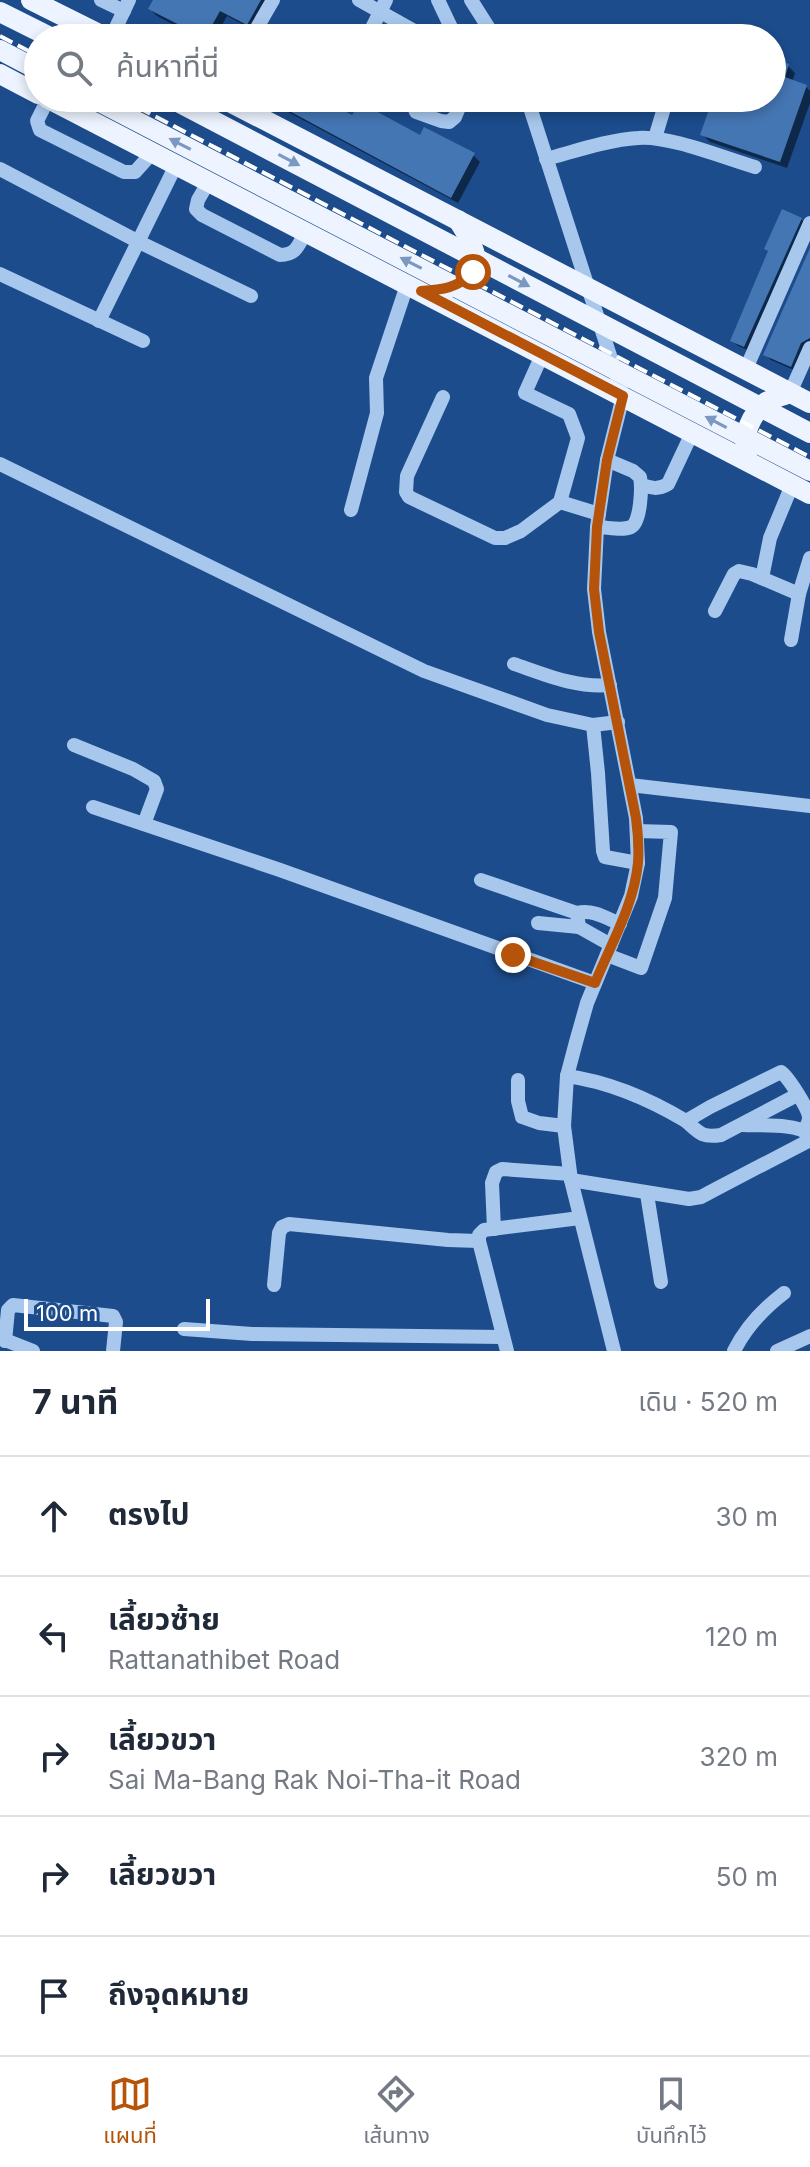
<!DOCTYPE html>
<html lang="th">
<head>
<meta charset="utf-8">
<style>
	:root { --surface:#fff; --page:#f2f2f3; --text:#1f2937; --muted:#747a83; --line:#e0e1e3; --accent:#b45309 }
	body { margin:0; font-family:Inter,"Noto Sans Thai",sans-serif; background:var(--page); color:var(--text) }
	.scale { position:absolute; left:24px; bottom:20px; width:186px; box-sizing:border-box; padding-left:8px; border:4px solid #fff; border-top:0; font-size:22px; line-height:28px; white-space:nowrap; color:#fff; -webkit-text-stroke:6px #1c4c8c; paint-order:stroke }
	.stop { position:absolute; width:24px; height:24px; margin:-18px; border:6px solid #b45309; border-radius:50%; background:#fff }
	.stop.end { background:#b45309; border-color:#fff; box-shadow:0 2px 8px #0008 }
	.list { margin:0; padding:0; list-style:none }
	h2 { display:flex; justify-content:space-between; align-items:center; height:104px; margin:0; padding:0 32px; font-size:34px }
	h2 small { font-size:26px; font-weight:400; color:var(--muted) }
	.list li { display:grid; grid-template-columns:52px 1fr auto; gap:24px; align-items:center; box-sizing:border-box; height:120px; padding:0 32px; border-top:2px solid var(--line) }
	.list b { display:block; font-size:30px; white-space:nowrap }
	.list p { margin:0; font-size:26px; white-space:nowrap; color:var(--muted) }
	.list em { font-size:26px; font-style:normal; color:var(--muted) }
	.icon { flex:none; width:44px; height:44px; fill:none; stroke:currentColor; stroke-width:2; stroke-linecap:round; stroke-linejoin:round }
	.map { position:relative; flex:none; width:810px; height:1351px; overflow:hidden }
	.search { position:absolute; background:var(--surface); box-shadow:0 4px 12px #0003; left:24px; right:24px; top:24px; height:88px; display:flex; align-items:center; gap:20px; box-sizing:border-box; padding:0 28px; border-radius:44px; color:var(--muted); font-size:30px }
	.sheet { height:704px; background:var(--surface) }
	nav { display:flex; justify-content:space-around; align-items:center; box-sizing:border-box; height:112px; border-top:2px solid var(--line); background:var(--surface); font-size:22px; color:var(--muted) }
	nav a { display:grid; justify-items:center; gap:4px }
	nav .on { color:var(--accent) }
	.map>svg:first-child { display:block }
</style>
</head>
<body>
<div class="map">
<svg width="810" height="1351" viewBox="0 0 810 1351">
	<rect width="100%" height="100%" fill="#1c4c8c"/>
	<g fill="#0007">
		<path d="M 155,0 L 274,0 L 255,31 L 227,16 L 215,38 L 199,38 L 157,16 L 150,9 Z"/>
		<path d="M 772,60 L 788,66 L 795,73 L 792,82 L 806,87 L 810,91 L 810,103 L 787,168 L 710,142 L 703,135 L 715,98 L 772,98 Z"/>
		<path d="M 262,98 L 316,98 L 353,118 L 473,155 L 480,162 L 458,203 Z"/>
		<path d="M 801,219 L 806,225 L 750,351 L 738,346 L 733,341 L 770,252 Z"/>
		<path d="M 810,252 L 810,345 L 796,371 L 771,360 L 765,354 Z"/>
	</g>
	<g fill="#4476b4">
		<path d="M 153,0 L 261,0 L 247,25 L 220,11 L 205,38 L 148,9 Z"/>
		<path d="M 772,58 L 789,64 L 785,77 L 807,85 L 780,162 L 700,135 L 713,98 L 772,98 Z"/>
		<path d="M 265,98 L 320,98 L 352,115 L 358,106 L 374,110 L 420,135 L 424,127 L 475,153 L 451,198 Z"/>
		<path d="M 782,209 L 802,218 L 744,347 L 730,341 L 768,251 L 764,249 Z"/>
		<path d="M 810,248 L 810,338 L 801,343 L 791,367 L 763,355 Z"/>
	</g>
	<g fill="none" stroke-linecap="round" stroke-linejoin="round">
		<g stroke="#a7c7ed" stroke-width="14">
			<path d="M 101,0 L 124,11"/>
			<path d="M 359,0 L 427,38"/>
			<path d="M 438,0 L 456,38"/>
			<path d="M 471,0 L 495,38"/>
			<path d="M 147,32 L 158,38"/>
			<path d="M 111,38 L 129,0"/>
			<path d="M 217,38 L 223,35 L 243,38"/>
			<path d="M 251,38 L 273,0"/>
			<path d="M 367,38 L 386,0"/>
			<path d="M 364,98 L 375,100 L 380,98"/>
			<path d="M 417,98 L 414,107 L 416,112 L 441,121 L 449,122 L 455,117 L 463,98"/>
			<path d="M 527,98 L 623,396 L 607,460 L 597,527 L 594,589 L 599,632 L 636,818 L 638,863 L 631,896 L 587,1003 L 576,1042 L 567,1076 L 564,1126 L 571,1180 L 614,1351"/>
			<path d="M 48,99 L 37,121 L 40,130 L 124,172 L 135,172 L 152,153"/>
			<path d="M 655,138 L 667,98"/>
			<path d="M 546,159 C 576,151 607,140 638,138 C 668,135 724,158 755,167"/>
			<path d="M 0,169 L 139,242 L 251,296"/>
			<path d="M 209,181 L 198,200 L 196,209 L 202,215 L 280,255 C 296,255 298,246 305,233"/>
			<path d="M 0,274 L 143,341"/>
			<path d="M 99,321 L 176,165"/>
			<path d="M 745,371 L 810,223"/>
			<path d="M 790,393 L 810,348"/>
			<path d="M 443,397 L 407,476 L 406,492 L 409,497 L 495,538 L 505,538 L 521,531 L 560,502 L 578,438 L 569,414 L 525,393 L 542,355"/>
			<path d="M 0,464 L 424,671 L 547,715 L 593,725 L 618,722"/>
			<path d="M 641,485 C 652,488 658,490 668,484 L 692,433"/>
			<path d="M 560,502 L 599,514"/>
			<path d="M 351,510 L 377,413 L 376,378 L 407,285"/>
			<path d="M 597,527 C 607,527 622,531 631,527 C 641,522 642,487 640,477 L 633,471 L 607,460"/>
			<path d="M 762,578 L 770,538 L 792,485"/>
			<path d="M 715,611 L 734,574 L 739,571 L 752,574 L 799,594 L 810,558"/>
			<path d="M 791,640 L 799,594"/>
			<path d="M 514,664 C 546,675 576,688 610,685"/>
			<path d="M 593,725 L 598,773 L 603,851 L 605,857 L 638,863"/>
			<path d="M 74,745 L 133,769 L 154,781 L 157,789 L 144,824"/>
			<path d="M 630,785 L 810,806"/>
			<path d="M 93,807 L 280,870 L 595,983"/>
			<path d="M 481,880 L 577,913 C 593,909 606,918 620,924"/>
			<path d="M 577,913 L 579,927 L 611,945"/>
			<path d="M 538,923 L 579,927"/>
			<path d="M 607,955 L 641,968 L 665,898 L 671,832 L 637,831"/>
			<path d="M 567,1076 C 610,1082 649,1099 686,1121 L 710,1107 L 781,1072 C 788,1077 809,1109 809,1118 C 809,1122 806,1127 804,1131"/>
			<path d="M 518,1080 L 518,1101 L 522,1117 L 539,1123 L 564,1126"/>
			<path d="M 686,1121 C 699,1133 702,1138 721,1135 L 797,1095"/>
			<path d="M 743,1125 C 761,1126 797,1123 810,1135"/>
			<path d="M 571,1180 L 689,1199 L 701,1197 L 716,1189 L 810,1140"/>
			<path d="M 647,1194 L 661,1282"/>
			<path d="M 494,1229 L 492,1183 L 496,1172 L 502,1169 L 570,1174"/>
			<path d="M 274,1285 L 279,1233 L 282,1227 L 289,1224 L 448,1240 L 479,1241"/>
			<path d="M 184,1329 L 252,1334 L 503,1337"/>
			<path d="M 0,1338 L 33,1351"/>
			<path d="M 5,1341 L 8,1310 L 13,1305 L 113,1316 L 116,1322 L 113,1351"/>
			<path d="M 507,1351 L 479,1241 L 479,1235 L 484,1230 L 580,1218"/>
			<path d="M 734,1351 C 746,1327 763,1309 784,1293"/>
			<path d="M 777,1351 L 810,1336"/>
		</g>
		<g stroke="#edf4ff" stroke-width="20">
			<path d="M 31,0 L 107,38"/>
			<path d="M 0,12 L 52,38"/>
			<path d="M 0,50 L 38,70"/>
			<path d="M 0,74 L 38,94"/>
			<path d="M 47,98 L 810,494"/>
			<path d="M 222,98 L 810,403"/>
			<path d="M 440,290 C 447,288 458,286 464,282 C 488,266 469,237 458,220"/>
			<path d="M 747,453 C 741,436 752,413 766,402 C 772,398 783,396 790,393"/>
		</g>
		<g stroke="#fff" stroke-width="4" stroke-dasharray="14 6" stroke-linecap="butt">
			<path d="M 0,36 L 38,56"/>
			<path d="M 120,98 L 810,457"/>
		</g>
		<g stroke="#edf4ff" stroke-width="20">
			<path d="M 92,98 L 810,471"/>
			<path d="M 170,98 L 810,433"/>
		</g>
	</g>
	<defs><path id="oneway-solid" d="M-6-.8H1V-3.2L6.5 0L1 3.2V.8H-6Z" transform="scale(2)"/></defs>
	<g fill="#7a98c0">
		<use href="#oneway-solid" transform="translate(180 144) rotate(-153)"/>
		<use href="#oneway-solid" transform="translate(289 160) rotate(28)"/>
		<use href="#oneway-solid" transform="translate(411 263) rotate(-153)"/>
		<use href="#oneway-solid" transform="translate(519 281) rotate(28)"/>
		<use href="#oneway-solid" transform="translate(716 422) rotate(-152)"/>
	</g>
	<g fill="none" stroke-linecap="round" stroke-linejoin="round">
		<path stroke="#b45309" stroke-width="10" d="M 473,272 C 458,288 442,290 421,291 L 623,396 L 607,460 L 597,527 L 594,589 L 599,632 L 636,818 C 638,833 639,848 638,863 C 634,905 611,944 595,983 L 513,955"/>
	</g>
</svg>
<div class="scale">100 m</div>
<div class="stop" style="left:473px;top:272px"></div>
<div class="stop end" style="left:513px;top:955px"></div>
<div class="search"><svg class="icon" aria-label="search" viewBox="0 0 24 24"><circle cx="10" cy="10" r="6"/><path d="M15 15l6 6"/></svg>ค้นหาที่นี่</div>
</div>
<section class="sheet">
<h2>7 นาที<small>เดิน · 520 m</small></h2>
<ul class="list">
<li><svg class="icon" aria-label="ahead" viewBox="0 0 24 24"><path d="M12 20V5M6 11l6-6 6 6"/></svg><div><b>ตรงไป</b></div><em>30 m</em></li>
<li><svg class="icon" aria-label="left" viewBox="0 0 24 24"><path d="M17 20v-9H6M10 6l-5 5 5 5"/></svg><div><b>เลี้ยวซ้าย</b><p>Rattanathibet Road</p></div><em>120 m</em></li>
<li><svg class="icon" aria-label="right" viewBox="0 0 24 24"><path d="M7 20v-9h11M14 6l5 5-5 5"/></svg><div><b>เลี้ยวขวา</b><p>Sai Ma-Bang Rak Noi-Tha-it Road</p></div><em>320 m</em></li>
<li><svg class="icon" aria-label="right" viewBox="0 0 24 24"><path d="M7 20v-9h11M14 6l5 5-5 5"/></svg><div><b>เลี้ยวขวา</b></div><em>50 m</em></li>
<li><svg class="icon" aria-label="arrive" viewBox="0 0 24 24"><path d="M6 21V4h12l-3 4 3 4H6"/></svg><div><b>ถึงจุดหมาย</b></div></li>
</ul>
</section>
<nav>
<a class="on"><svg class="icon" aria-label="map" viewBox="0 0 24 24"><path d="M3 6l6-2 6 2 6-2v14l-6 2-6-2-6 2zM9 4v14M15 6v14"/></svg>แผนที่</a>
<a><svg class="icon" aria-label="directions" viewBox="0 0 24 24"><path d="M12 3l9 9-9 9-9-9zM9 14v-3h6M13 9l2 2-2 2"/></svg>เส้นทาง</a>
<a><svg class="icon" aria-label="saved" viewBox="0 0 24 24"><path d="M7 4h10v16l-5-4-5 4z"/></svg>บันทึกไว้</a>
</nav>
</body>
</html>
